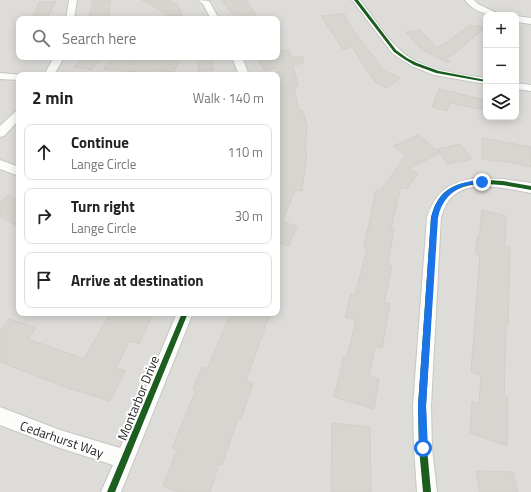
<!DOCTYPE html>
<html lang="en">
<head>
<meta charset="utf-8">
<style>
	:root { --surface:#fff; --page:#f6f6f6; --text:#222; --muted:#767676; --line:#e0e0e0 }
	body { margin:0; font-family:"Titillium Web",sans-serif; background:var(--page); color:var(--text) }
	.controls { position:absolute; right:12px; top:12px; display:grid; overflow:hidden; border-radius:8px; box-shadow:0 2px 10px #0003 }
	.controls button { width:36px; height:36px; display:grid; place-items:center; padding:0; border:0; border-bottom:1px solid var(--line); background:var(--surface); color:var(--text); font:20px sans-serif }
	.stop { position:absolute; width:12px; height:12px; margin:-9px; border:3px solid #1a73e8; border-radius:50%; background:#fff }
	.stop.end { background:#1a73e8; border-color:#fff; box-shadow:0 1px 4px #0008 }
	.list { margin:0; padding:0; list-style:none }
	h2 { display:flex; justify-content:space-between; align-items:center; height:52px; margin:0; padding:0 16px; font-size:17px }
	h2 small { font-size:13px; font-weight:400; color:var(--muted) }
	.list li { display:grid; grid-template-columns:26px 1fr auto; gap:12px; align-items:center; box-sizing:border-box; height:56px; margin:0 8px 8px; padding:0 8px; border:1px solid var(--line); border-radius:8px }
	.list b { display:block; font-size:15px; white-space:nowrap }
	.list p { margin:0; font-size:13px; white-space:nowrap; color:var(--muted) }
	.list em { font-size:13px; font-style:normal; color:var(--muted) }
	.icon { flex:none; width:22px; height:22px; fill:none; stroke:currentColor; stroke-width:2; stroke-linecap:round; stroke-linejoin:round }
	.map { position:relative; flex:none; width:531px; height:492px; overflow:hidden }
	.search { position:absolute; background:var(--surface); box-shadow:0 2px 10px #0003; left:16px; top:16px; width:264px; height:44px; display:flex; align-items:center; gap:10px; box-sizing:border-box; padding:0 14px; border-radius:8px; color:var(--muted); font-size:15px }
	.panel { position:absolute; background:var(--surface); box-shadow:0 2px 10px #0003; left:16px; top:72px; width:264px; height:244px; border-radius:8px }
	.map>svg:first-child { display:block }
</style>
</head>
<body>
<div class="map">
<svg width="531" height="492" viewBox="0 0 531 492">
	<rect width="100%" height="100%" fill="#eeede7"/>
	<path fill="#dddcd9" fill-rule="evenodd" d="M 0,0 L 531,0 L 531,492 L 0,492 ZM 486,15 L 516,15 L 516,117 L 486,117 ZM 19,19 L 277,19 L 277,57 L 19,57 ZM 19,75 L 277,75 L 277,313 L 19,313 Z"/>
	<g fill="#d7d5cf" stroke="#d1cfc8">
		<path d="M 93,0 L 111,0 L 108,18 L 89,17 Z"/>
		<path d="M 142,0 L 169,0 L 178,5 L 182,15 L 166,17 L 165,13 Z"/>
		<path d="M 221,0 L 246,0 L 258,19 L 237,19 Z"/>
		<path d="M 39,2 L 56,2 L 46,19 L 32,19 Z"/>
		<path d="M 344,14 L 350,26 L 384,71 L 400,78 L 387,88 L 375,82 L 352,47 L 343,49 L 321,16 Z"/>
		<path d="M 470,25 L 486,27 L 449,58 L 443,55 L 450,62 L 449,63 L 422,50 L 406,32 L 420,30 L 437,48 L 446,43 Z"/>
		<path d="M 289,50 L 291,57 L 303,57 L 303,63 L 293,65 L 298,86 L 294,87 L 299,111 L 303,111 L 307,126 L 305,153 L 307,153 L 302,191 L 295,190 L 282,222 L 297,226 L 289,246 L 277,243 L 277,68 L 264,70 L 256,57 L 277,57 L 277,51 Z"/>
		<path d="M 83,57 L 89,57 L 101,59 L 92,70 L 74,67 Z"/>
		<path d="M 137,57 L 146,57 L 179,60 L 174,72 L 149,70 L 147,73 L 104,69 L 111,58 L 135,60 Z"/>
		<path d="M 197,57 L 211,57 L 213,70 L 199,71 Z"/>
		<path d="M 439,89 L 486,100 L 485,110 L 450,103 L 447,111 L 432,107 Z"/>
		<path d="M 418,135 L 439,152 L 437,149 L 460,144 L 472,159 L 447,164 L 440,153 L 408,169 L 418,173 L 407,189 L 401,187 L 391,228 L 394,229 L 388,265 L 392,266 L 384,303 L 390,304 L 382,348 L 375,346 L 369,376 L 379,379 L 374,409 L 334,397 L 344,356 L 347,357 L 356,320 L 345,317 L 351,294 L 355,295 L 367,248 L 364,247 L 376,190 L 380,191 L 406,156 L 394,146 Z"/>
		<path d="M 482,138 L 531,147 L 531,167 L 499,160 L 499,162 L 482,159 Z"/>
		<path d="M 9,195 L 19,200 L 19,227 L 0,216 L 0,202 Z"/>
		<path d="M 482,210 L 506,216 L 505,245 L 510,247 L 508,325 L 506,324 L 504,397 L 508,398 L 507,446 L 470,433 L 472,402 L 479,404 L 481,375 L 471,372 L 480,255 L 475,254 L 477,238 L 479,239 Z"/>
		<path d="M 110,313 L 153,313 L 139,344 L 129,341 L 116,368 L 125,371 L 110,401 L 65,387 L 0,362 L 0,331 L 9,319 L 36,328 L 28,339 L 84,359 Z"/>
		<path d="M 231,313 L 270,313 L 246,381 L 253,383 L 241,419 L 238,418 L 222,465 L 219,464 L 210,492 L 179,492 L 163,486 L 177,450 L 172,448 L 196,390 L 193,389 L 202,367 L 207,369 Z"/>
		<path d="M 332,423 L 370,427 L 371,492 L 331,492 Z"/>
		<path d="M 476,471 L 513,472 L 518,492 L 480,492 Z"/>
	</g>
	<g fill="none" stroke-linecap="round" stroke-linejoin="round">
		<g stroke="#c6c6c3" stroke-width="2">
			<g id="minor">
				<path d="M 69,0 L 77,0 L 74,19 L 66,19 Z"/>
				<path d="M 198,0 L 209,1 L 219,19 L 211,19 L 203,4 Z"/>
				<path d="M 352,0 L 360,0 C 372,15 385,37 399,49 C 421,71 457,74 486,78 L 486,84 L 434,75 L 412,66 L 402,60 L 392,53 Z"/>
				<path d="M 465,0 L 474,0 L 478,4 L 501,15 C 487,15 474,12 465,0 Z"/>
				<path d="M 516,16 L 531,18 L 531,24 L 516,22 Z"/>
				<path d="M 54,57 L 64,57 L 54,75 L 44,75 Z"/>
				<path d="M 232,57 L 242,57 L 249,75 L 239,75 Z"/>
				<path d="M 0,73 L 23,75 L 19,75 L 19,80 L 0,79 Z"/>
				<path d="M 516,83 L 531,85 L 531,91 L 516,89 Z"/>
				<path d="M 19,110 L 19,120 L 4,136 L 0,137 L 0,126 L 15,112 Z"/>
				<path d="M 0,160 L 19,167 L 19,176 L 0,169 Z"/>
				<path d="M 474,178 L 503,179 L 531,183 L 531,193 C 509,189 471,179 453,196 C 446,202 444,209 441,217 L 431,406 L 432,448 L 437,492 L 417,492 L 414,448 L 413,406 L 427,217 C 437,191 446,184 474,178 Z"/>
				<path d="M 177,313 L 193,313 L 121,492 L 101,492 L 113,465 L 60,448 L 0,425 L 0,407 L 60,430 L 120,448 Z"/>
			</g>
		</g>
		<use href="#minor" fill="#fcfcfb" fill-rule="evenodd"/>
		<g stroke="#fff" stroke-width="2">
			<g id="cycleway">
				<path d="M 354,0 L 358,0 L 396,50 L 407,58 L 417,63 L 439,71 L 486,80 L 486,82 L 436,73 L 414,65 L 404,59 L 394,52 Z"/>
				<path d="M 488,180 L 503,181 L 531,186 L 531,190 C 504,185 461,175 443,202 C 440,206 439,212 437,217 L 426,406 L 427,448 L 431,492 L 423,492 L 419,448 L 418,406 L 431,217 C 433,212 434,206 437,202 C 447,183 469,181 488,180 Z"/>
				<path d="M 182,313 L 188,313 L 115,492 L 107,492 Z"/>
			</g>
		</g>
		<use href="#cycleway" fill="#1b5e20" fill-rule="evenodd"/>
	</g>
	<path fill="#1a73e8" d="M 482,180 L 485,182 L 484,183 C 479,185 473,184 468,185 C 452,189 441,201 438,218 L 426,406 L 428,448 L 426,451 L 423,453 L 420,451 L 419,448 L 418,406 L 431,218 C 437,190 456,182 482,180 Z"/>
	<g text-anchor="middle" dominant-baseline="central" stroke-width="4" stroke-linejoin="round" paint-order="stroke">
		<g font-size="13" fill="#1f1f1f" stroke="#fff">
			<text transform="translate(138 398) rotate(-68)">Montarbor Drive</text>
			<text transform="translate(62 439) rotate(19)">Cedarhurst Way</text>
		</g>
	</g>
</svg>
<div class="controls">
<button>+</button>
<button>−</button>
<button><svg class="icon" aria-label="layers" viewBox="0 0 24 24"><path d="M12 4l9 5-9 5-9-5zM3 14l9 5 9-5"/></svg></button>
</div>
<div class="stop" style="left:423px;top:448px"></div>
<div class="stop end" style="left:482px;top:182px"></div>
<div class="search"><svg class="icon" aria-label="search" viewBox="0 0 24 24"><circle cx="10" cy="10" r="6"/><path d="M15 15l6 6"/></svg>Search here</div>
<section class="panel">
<h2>2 min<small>Walk · 140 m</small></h2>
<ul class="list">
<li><svg class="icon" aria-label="ahead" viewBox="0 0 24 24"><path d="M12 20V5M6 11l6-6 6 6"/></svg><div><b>Continue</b><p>Lange Circle</p></div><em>110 m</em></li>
<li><svg class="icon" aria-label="right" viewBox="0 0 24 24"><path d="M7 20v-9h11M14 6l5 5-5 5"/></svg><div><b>Turn right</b><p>Lange Circle</p></div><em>30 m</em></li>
<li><svg class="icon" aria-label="arrive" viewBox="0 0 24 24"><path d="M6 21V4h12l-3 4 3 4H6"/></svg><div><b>Arrive at destination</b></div></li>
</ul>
</section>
</div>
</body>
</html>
